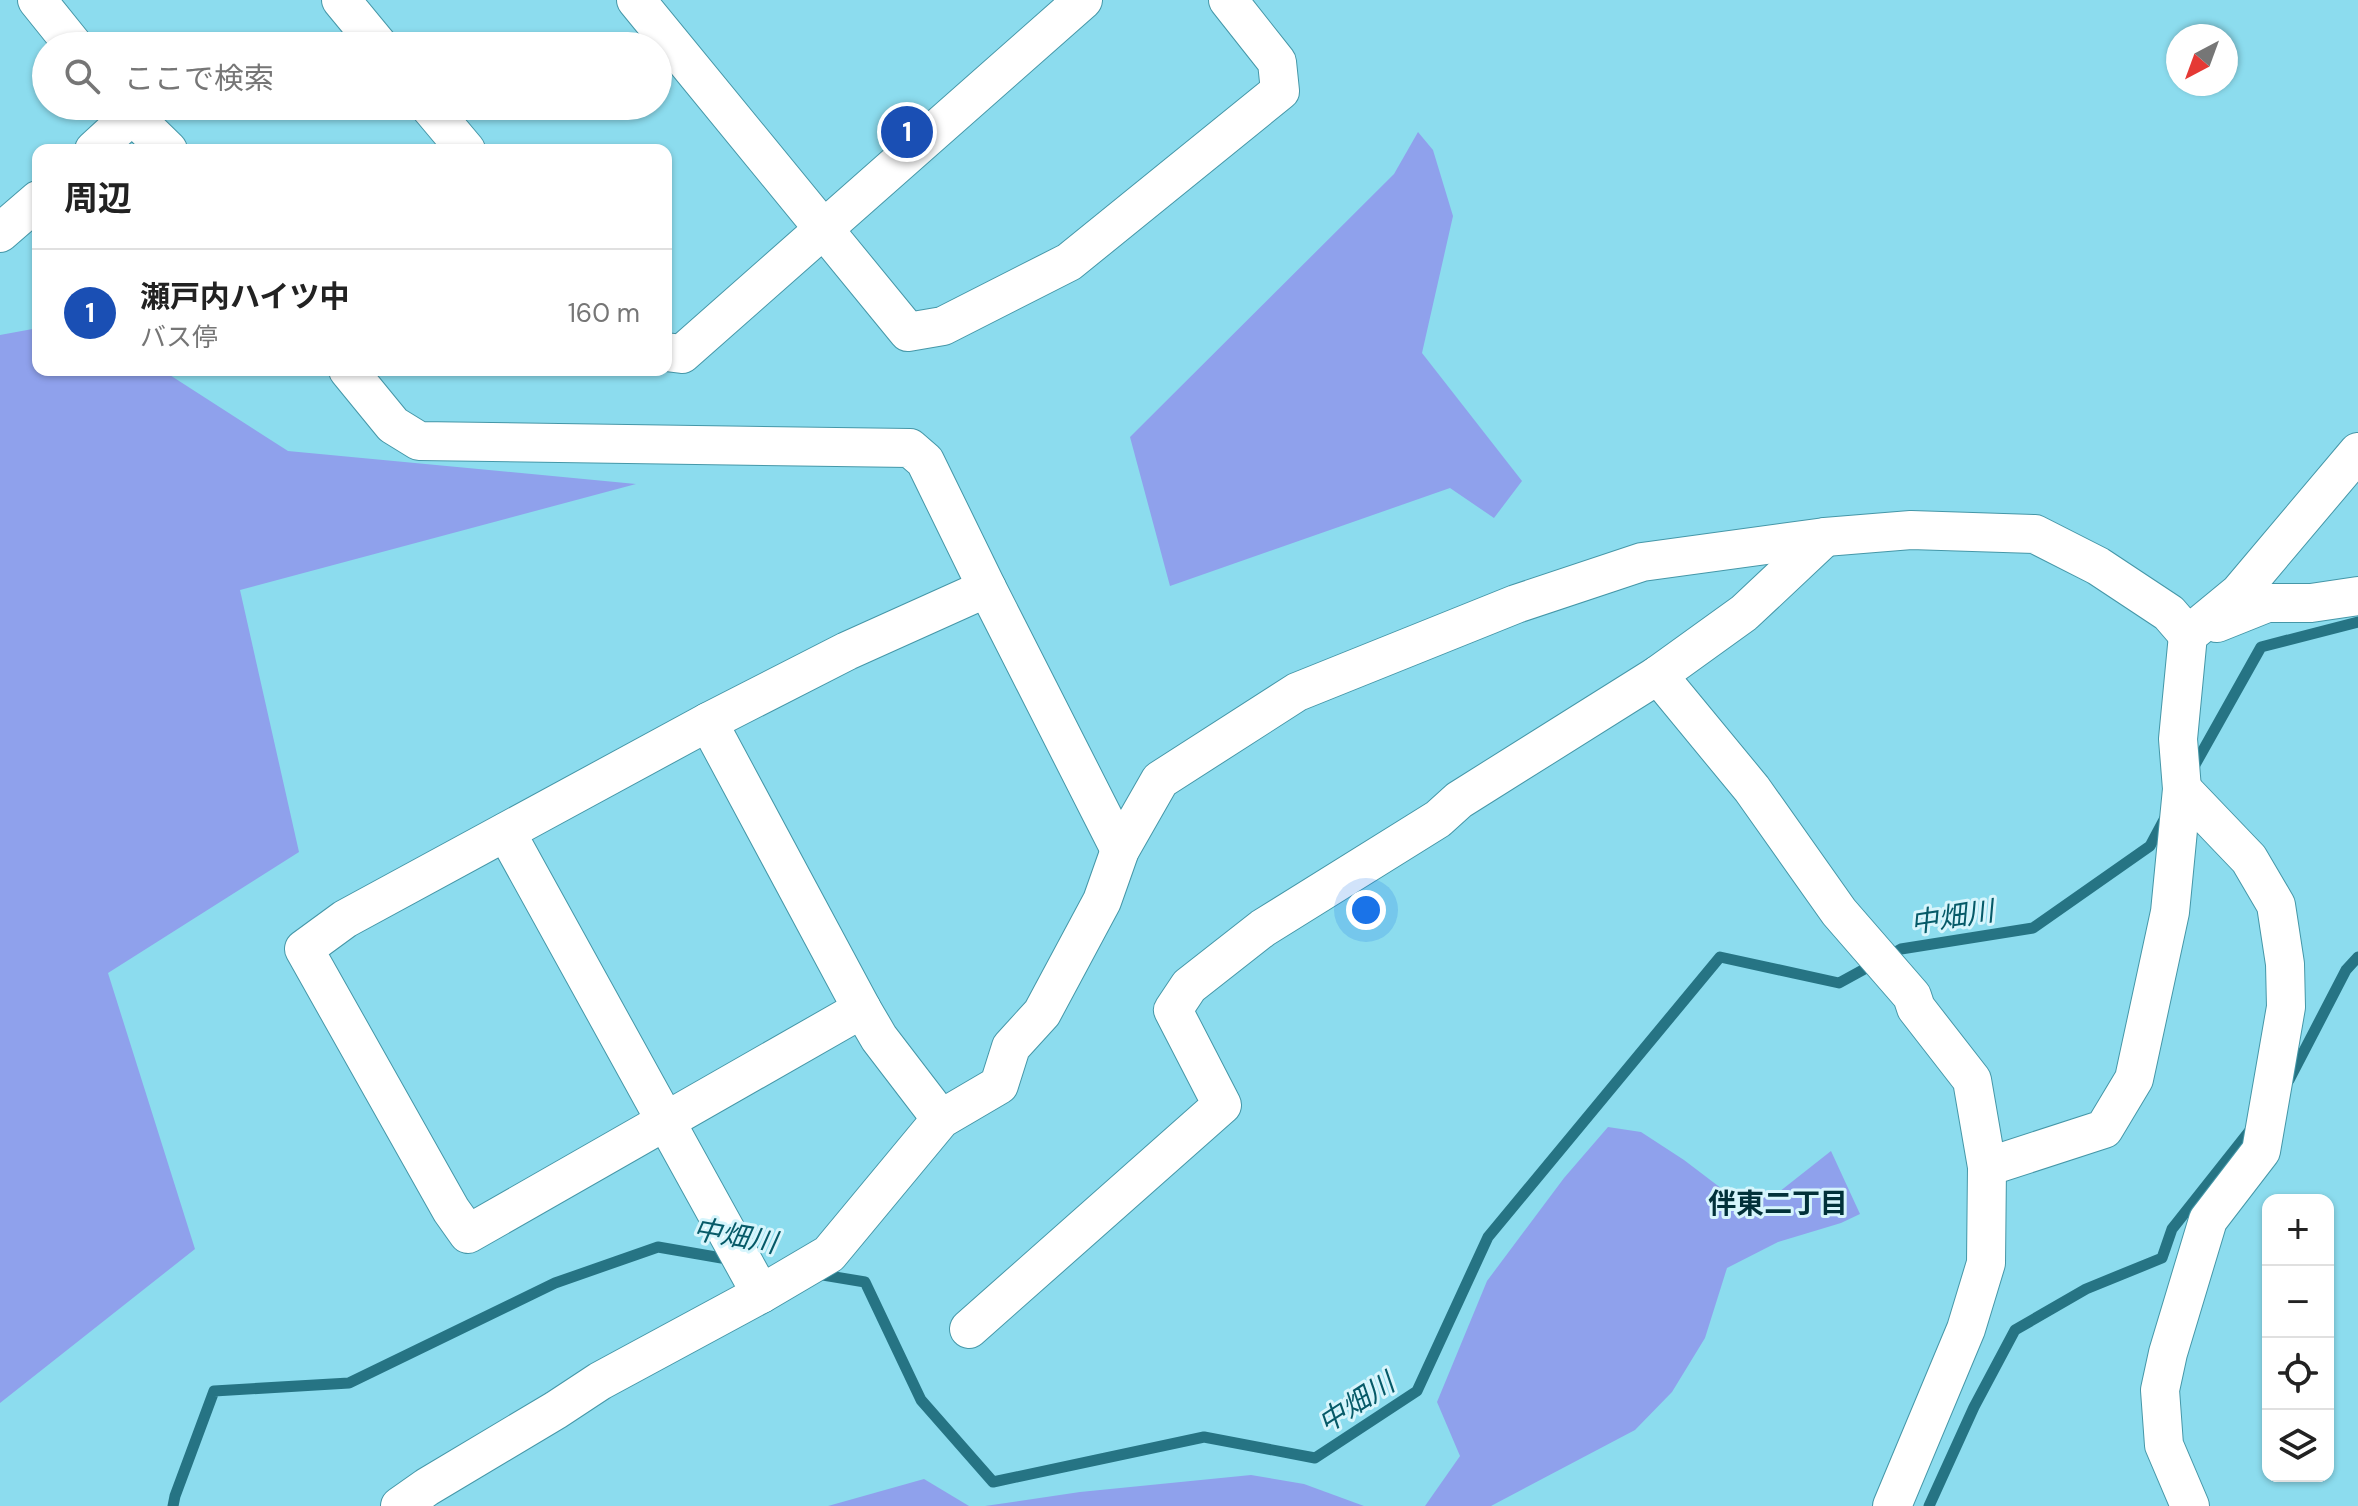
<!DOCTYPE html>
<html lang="ja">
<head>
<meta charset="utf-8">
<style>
	:root { --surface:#fff; --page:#f2f2f2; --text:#222; --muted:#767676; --line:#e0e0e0; --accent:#d93025 }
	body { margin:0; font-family:"DM Sans","Noto Sans JP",sans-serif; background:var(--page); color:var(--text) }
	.controls { position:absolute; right:24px; bottom:24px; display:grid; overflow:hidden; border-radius:16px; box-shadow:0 2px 6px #0004 }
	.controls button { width:72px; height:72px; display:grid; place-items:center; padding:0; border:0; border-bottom:2px solid var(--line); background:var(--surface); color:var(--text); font:40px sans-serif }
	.compass { position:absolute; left:2166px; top:24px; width:72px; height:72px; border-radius:50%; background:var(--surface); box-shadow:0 2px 6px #0004; rotate:221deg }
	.you { position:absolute; left:1366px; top:910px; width:28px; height:28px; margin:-20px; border:6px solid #fff; border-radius:50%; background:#1a73e8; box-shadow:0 0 0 12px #1a73e833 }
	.badge { display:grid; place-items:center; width:52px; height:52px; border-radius:50%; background:var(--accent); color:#fff; font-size:26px; font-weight:700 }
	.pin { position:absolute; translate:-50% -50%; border:4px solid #fff; box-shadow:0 2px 8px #0006 }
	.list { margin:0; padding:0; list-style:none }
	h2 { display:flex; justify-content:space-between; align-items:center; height:104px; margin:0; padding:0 32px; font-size:34px }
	h2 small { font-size:26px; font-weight:400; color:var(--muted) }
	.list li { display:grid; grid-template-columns:52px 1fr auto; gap:24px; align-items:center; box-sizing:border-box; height:128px; padding:0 32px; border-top:2px solid var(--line) }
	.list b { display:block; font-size:30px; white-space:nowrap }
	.list p { margin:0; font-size:26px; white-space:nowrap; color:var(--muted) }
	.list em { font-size:26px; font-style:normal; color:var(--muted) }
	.icon { flex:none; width:44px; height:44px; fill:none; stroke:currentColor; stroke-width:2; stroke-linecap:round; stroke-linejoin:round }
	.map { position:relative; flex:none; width:2358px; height:1506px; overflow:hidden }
	.search { position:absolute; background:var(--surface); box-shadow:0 2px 6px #0004; left:32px; top:32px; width:640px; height:88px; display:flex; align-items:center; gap:20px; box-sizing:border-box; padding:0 28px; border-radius:44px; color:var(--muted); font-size:30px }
	.panel { position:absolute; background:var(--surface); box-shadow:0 2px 6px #0004; left:32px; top:144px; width:640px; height:232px; border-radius:16px }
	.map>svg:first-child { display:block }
</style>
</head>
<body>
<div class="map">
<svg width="2358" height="1506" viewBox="0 0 2358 1506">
	<rect width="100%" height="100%" fill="#8cdcee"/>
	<g fill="#8fa1ec">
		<path d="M 1418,132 L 1433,150 L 1453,216 L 1422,353 L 1522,481 L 1494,518 L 1450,488 L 1170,586 L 1130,437 L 1394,174 Z"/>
		<path d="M 38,328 L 38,370 L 162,370 L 288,451 L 636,484 L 240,590 L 299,852 L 108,973 L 195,1249 L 0,1403 L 0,335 Z"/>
		<path d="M 1608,1127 L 1641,1132 L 1684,1160 L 1734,1198 L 1775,1195 L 1831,1151 L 1860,1214 L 1841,1223 L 1778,1242 L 1727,1268 L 1705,1338 L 1672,1392 L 1635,1430 L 1491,1506 L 1425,1506 L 1460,1456 L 1437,1402 L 1487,1281 L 1564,1178 Z"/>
		<path d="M 1251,1475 L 1304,1484 L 1364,1506 L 985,1506 L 1080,1492 Z"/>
		<path d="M 924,1479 L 969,1506 L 828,1506 Z"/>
	</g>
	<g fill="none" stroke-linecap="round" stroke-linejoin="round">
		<g stroke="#267484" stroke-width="11">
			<path d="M 2192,770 L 2261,647 L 2358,622"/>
			<path d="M 2289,1080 L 2346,970 L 2358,957"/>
			<path d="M 817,1274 L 865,1282 L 921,1400 L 993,1482 L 1204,1437 L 1315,1458 L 1417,1391 L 1488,1237 L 1720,957 L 1839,983 L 1901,949 L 2033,928 L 2150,846 L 2166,816"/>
			<path d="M 173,1506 L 175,1496 L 214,1391 L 349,1383 L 555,1283 L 658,1247 L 733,1260"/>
			<path d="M 1929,1506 L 1974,1407 L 2015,1330 L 2086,1289 L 2162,1258 L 2172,1229 L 2252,1128"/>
		</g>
		<g stroke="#4597a8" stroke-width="40">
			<g id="minor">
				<path d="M 37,0 L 74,46"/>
				<path d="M 341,0 L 379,46"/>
				<path d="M 636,0 L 908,332 L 943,326 L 1069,262 L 1280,91 L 1277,62 L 1228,0"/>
				<path d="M 123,106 L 168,150"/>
				<path d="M 429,106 L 466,150"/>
				<path d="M 94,150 L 131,116"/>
				<path d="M 0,233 L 38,200"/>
				<path d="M 666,352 L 682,354 L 1083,0"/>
				<path d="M 348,370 L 393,425 L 419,441 L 910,448 L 925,461 L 987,588 L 1120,850"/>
				<path d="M 2217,623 L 2267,603 L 2311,603 L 2358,596"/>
				<path d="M 1658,675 L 1752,789 L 1839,912 L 1912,996 L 1916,1008 L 1972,1080 L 1987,1167 L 1986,1263 L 1966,1329 L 1892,1506"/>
				<path d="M 708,722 L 862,1009 L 879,1038 L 941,1119"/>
				<path d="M 2182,789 L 2249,859 L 2276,905 L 2285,964 L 2286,1007 L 2261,1151 L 2208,1220 L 2168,1353 L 2160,1390 L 2164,1445 L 2190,1506"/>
				<path d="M 506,832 L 761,1294"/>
				<path d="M 862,1009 L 468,1234 L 451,1210 L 304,949 L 345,919 L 708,722 L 847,651 L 987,588"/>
				<path d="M 1987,1167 L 2104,1129 L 2134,1079 L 2170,912 L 2182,789 L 2178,739 L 2188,635 L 2239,593 L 2358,452"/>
				<path d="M 969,1329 L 1222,1105 L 1173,1010 L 1189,986 L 1263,928 L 1438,819 L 1459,800 L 1658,675 L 1744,613 L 1825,537"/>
				<path d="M 400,1506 L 427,1487 L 556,1410 L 600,1381 L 761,1294 L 829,1254 L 941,1119 L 999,1085 L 1011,1047 L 1042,1013 L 1102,901 L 1120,850 L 1160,780 L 1297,692 L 1516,604 L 1642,562 L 1825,537 L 1911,530 L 2035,534 L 2098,566 L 2169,613 L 2188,635"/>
			</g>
		</g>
		<use href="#minor" stroke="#fff" stroke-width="38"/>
	</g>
	<g text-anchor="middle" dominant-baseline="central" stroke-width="6" stroke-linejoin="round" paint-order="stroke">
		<g font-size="28" font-style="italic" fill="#065a68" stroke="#d6f5fc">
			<text transform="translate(1952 917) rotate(-9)">中畑川</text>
			<text transform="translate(735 1236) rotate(10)">中畑川</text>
			<text transform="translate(1356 1403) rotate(-33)">中畑川</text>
		</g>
		<g font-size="28" font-weight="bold" fill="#013139" stroke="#d6f5fc">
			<text x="1778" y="1203">伴東二丁目</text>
		</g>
	</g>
</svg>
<div class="controls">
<button>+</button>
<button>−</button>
<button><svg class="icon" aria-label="locate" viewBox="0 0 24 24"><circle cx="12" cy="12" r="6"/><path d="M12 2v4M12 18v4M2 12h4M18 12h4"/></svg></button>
<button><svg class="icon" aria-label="layers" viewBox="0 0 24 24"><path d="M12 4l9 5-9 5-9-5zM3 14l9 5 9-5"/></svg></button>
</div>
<svg class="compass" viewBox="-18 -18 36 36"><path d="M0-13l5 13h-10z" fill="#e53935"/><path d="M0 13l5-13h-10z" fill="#767676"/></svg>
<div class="you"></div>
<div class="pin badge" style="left:907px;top:132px;background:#1a4fb4">1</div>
<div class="search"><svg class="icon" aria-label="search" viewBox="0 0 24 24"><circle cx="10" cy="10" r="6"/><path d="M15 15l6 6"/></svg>ここで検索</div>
<section class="panel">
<h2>周辺<small></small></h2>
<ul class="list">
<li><span class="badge" style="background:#1a4fb4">1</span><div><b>瀬戸内ハイツ中</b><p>バス停</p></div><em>160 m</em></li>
</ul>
</section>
</div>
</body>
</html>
